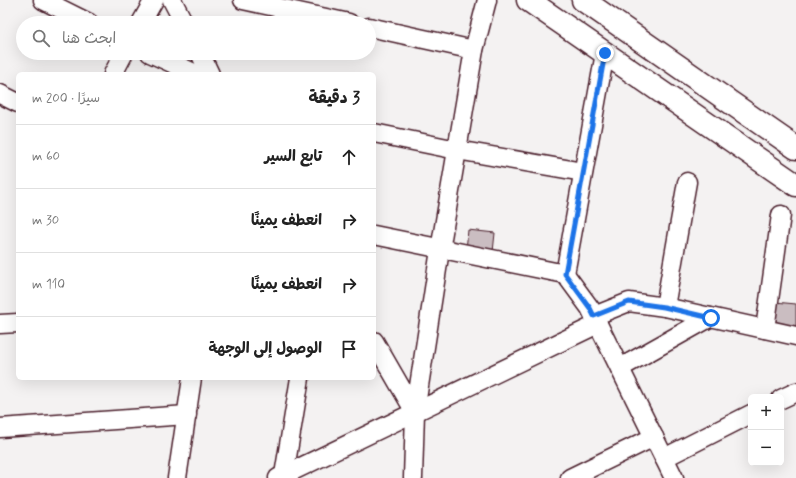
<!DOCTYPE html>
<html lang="ar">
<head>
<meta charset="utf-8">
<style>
	:root { --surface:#fff; --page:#f6f6f6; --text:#222; --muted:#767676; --line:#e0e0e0 }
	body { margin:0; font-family:Mynerve,"Playpen Sans Arabic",sans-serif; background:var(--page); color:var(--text); direction:rtl }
	.controls { position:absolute; right:12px; bottom:12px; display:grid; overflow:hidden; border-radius:6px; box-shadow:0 4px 16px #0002 }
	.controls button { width:36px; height:36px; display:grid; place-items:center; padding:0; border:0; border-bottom:1px solid var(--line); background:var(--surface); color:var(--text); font:20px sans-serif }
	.stop { position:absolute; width:12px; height:12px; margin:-9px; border:3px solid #1a73e8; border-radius:50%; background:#fff }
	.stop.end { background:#1a73e8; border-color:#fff; box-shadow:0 1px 4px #0008 }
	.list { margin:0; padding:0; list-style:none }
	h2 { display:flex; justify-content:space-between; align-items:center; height:52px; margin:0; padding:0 16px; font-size:17px }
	h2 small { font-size:13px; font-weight:400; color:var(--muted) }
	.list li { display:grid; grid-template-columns:26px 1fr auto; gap:12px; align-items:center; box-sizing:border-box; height:64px; padding:0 16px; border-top:1px solid var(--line) }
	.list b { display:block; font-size:15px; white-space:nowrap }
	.list em { font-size:13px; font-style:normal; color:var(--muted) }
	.icon { flex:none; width:22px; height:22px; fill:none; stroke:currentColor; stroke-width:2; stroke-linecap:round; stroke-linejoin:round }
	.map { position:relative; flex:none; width:796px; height:478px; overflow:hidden; direction:ltr }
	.search { position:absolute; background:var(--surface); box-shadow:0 4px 16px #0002; left:16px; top:16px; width:360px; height:44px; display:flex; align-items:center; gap:10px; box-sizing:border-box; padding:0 14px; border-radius:22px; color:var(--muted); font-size:15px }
	.panel { position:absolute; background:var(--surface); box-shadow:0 4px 16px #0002; left:16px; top:72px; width:360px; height:308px; border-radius:6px; direction:rtl }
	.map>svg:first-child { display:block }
</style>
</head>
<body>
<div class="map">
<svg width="796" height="478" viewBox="0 0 796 478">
	<rect width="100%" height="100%" fill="#f4f2f2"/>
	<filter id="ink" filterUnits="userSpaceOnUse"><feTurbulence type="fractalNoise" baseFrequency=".025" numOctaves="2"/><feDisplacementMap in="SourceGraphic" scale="8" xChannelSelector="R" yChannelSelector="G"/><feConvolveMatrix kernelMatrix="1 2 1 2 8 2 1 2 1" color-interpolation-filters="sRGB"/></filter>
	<g filter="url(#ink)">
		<g fill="#cabdc1" stroke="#4a1f2b">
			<path d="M 468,230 L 495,233 L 493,252 L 466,250 Z"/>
			<path d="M 775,302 L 796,304 L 796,326 L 772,323 Z"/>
		</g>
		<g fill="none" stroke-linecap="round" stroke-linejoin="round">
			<g stroke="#4a1f2b" stroke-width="21">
				<g id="minor">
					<path d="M 43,0 L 89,23"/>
					<path d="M 172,0 L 184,23"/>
					<path d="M 243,0 L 349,23"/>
					<path d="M 141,23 L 154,0"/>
					<path d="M 369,27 L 474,50"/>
					<path d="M 150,53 L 196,74"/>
					<path d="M 200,53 L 210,74"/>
					<path d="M 113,74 L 124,53"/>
					<path d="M 0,94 L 18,103"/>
					<path d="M 374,133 L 457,150 L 583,172"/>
					<path d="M 374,235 L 565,274 L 590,308 L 674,478"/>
					<path d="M 565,274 L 605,53"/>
					<path d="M 665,307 L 687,182"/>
					<path d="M 594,316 L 629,302 L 665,307 L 796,336"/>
					<path d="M 0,324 L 18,323"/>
					<path d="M 765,329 L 781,215"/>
					<path d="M 374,341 L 415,412"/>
					<path d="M 620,368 L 711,317"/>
					<path d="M 781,399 L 796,392"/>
					<path d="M 0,428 L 187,415"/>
					<path d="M 664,458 L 751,414"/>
					<path d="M 284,475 L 300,378"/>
					<path d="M 177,478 L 192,378"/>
					<path d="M 278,478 L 598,324"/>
					<path d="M 413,478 L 415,412 L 440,250 L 474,50 L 487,0"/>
					<path d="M 570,478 L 654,437"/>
				</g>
			</g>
			<g stroke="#4a1f2b" stroke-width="25">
				<g id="highway">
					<path d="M 528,0 L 796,185"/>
					<path d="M 583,0 L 796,148"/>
				</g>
			</g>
			<use href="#minor" stroke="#fff" stroke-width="18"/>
			<use href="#highway" stroke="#fff" stroke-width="22"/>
		</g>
	</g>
	<g fill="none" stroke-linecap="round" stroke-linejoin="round" filter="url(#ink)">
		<path stroke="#1a73e8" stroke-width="5" d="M 605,53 L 565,274 L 590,308 L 594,316 L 629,302 L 664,307 L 711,318"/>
	</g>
</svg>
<div class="controls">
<button>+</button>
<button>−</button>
</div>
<div class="stop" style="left:711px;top:318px"></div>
<div class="stop end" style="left:605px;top:53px"></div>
<div class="search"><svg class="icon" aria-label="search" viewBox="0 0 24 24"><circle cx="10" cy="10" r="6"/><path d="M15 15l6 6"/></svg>ابحث هنا</div>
<section class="panel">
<h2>3 دقيقة<small>سيرًا · 200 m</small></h2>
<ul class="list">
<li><svg class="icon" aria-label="ahead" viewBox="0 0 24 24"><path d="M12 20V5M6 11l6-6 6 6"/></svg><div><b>تابع السير</b></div><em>60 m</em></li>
<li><svg class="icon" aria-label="right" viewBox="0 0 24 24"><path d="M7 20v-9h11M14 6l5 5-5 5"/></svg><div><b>انعطف يمينًا</b></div><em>30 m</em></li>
<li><svg class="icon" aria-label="right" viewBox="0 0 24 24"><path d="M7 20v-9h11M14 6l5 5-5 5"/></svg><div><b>انعطف يمينًا</b></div><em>110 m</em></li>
<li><svg class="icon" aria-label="arrive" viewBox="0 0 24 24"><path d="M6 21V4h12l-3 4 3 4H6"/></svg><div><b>الوصول إلى الوجهة</b></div></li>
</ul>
</section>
</div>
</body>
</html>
